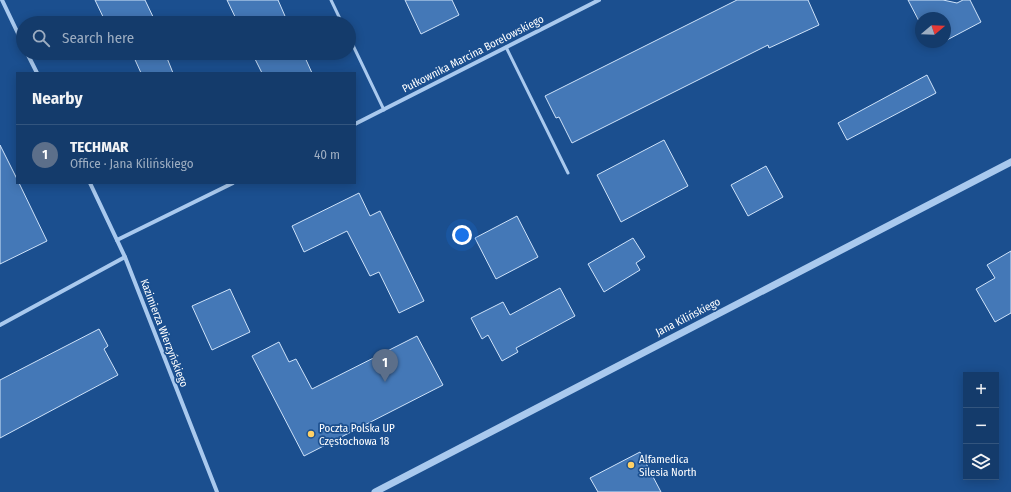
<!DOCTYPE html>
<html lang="en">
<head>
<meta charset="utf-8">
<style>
	:root { --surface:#143b6b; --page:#1d4271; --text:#f1f3f6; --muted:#9dadc1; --line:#33557e; --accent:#90b9f0 }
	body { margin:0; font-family:"Fira Sans Condensed",sans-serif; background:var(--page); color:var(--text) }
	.controls { position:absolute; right:12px; bottom:12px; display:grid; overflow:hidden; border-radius:0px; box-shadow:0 2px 10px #0003 }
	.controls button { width:36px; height:36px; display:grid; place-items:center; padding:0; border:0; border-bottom:1px solid var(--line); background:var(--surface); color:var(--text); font:20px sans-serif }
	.compass { position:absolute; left:915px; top:12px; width:36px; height:36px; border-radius:50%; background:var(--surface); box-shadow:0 2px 10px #0003; rotate:71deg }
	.you { position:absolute; left:462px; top:235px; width:14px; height:14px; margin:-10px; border:3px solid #fff; border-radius:50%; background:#1a73e8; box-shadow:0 0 0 6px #1a73e833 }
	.badge { display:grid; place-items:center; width:26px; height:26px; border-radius:50%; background:var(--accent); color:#fff; font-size:13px; font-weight:700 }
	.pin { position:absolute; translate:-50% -33px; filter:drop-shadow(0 1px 2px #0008) }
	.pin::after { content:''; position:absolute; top:21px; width:14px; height:12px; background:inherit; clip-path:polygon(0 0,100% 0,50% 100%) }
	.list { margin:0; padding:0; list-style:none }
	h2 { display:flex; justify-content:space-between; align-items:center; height:52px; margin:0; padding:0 16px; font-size:17px }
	h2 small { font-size:13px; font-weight:400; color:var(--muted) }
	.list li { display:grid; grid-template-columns:26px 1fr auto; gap:12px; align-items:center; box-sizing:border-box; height:60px; padding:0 16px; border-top:1px solid var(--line) }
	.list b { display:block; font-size:15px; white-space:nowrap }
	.list p { margin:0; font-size:13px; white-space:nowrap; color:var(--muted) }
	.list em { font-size:13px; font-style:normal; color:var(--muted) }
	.icon { flex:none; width:22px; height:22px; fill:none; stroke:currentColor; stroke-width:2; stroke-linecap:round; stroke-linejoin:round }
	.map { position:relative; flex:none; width:1011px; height:492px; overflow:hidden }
	.search { position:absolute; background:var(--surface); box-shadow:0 2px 10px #0003; left:16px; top:16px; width:340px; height:44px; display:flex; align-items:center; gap:10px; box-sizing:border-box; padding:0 14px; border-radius:22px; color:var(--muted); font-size:15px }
	.panel { position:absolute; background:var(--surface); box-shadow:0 2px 10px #0003; left:16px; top:72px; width:340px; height:112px; border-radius:0px }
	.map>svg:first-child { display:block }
</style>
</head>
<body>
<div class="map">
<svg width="1011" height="492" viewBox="0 0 1011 492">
	<rect width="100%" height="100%" fill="#1b4f8f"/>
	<g fill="#4478b7" stroke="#cfe3fa">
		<path d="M 95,0 L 145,0 L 156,23 L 106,23 Z"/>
		<path d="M 227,0 L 278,0 L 288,23 L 238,23 Z"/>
		<path d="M 405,0 L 452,0 L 459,15 L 421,34 Z"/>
		<path d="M 737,0 L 808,0 L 819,25 L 769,48 L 768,45 L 572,143 L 559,117 L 556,118 L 545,96 Z"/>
		<path d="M 908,0 L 943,0 L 957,3 L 963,0 L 970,0 L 981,22 L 945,41 L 945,18 L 921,18 L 921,25 Z"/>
		<path d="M 132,53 L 165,53 L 173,73 L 141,73 Z"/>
		<path d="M 252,53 L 303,53 L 312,73 L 262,73 Z"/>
		<path d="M 927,75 L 936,93 L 847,140 L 838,123 Z"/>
		<path d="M 664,140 L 688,186 L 621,222 L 597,175 Z"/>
		<path d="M 0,145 L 17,179 L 17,183 L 19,183 L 47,241 L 0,264 Z"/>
		<path d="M 766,166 L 783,197 L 748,216 L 731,185 Z"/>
		<path d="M 359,193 L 370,216 L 380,211 L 424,301 L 399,313 L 379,272 L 370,276 L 347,231 L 304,252 L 292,226 Z"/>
		<path d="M 517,216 L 538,257 L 496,279 L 475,238 Z"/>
		<path d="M 633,238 L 645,257 L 636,263 L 640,270 L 604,292 L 588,264 Z"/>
		<path d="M 1011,251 L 1011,313 L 995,322 L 976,289 L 995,278 L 987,265 Z"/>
		<path d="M 560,288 L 575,316 L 516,348 L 518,352 L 502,361 L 488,335 L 482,339 L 471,318 L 503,302 L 510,315 Z"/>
		<path d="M 230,289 L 250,332 L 212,350 L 192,306 Z"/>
		<path d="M 99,329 L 108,346 L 104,349 L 118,375 L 0,438 L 0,380 Z"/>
		<path d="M 417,336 L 443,385 L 304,456 L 252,356 L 279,342 L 289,362 L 296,359 L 312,389 Z"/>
		<path d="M 640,452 L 661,492 L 598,492 L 590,478 Z"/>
	</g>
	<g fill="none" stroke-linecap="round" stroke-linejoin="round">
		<g stroke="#a9c9ee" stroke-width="3">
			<path d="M 331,0 L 342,23"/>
			<path d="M 349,37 L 384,110"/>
			<path d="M 506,47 L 568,173"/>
		</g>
		<g stroke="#a9c9ee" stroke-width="4">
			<path d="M 2,0 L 23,44"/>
			<path d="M 27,53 L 37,73"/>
			<path d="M 355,124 L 599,0"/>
			<path d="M 90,183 L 125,257 L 217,492"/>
			<path d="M 117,240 L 233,183"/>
			<path d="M 0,325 L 125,257"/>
		</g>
		<path stroke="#a9c9ee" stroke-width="7" d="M 375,492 L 1011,162"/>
	</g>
	<g fill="#ffd166" stroke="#1b4f8f" stroke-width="1.5">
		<circle cx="311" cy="434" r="4"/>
		<circle cx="631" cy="465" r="4"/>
	</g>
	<g text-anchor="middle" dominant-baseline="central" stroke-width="3.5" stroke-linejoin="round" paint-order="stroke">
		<g font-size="11" fill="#fff" stroke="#1b4f8f">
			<text transform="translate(473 54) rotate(-27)">Pułkownika Marcina Borelowskiego</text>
			<text transform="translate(688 317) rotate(-27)">Jana Kilińskiego</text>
			<text transform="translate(164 333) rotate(69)">Kazimierza Wierzyńskiego</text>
		</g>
		<g font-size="11" fill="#fff" stroke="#1b4f8f" text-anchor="start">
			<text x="319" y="428">Poczta Polska UP<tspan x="319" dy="13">Częstochowa 18</tspan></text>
			<text x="639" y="459">Alfamedica<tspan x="639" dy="13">Silesia North</tspan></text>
		</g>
	</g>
</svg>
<div class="controls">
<button>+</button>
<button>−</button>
<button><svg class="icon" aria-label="layers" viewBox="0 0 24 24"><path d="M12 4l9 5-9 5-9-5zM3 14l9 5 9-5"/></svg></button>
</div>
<svg class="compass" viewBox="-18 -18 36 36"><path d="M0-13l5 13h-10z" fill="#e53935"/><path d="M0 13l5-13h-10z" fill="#9dadc1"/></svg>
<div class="you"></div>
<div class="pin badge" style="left:385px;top:382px;background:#5c6f8a">1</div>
<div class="search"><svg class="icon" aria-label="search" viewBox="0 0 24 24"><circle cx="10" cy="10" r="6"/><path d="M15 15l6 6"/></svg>Search here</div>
<section class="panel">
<h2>Nearby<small></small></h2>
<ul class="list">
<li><span class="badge" style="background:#5c6f8a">1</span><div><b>TECHMAR</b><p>Office · Jana Kilińskiego</p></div><em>40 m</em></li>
</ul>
</section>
</div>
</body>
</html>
